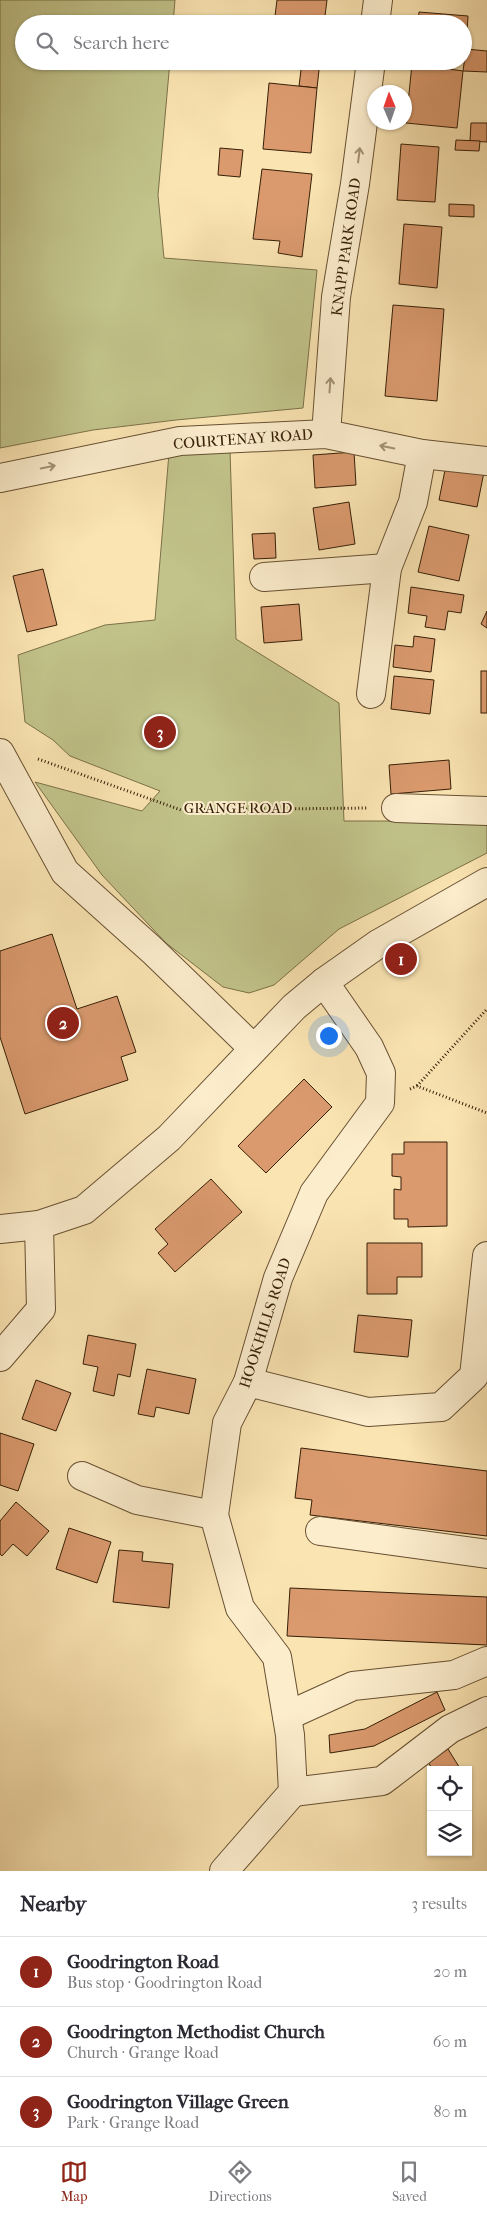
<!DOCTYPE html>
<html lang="en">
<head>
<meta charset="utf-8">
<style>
	:root { --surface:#fff; --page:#f7f7f7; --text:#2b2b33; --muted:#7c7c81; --line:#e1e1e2; --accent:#8f2418 }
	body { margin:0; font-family:"IM FELL French Canon",serif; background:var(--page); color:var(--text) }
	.controls { position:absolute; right:15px; bottom:15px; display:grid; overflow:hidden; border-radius:0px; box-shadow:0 1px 4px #0004 }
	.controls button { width:45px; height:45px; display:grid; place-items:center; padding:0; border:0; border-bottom:1px solid var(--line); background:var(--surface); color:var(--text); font:25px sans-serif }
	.compass { position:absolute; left:367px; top:85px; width:45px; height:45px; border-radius:50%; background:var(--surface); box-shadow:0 1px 4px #0004; rotate:358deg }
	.you { position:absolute; left:328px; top:1035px; width:18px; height:18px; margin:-12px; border:4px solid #fff; border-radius:50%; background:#1a73e8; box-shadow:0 0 0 8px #1a73e833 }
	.badge { display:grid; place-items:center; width:32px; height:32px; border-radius:50%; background:var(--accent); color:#fff; font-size:16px; font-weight:700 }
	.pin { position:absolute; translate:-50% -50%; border:2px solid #fff; box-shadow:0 1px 5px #0006 }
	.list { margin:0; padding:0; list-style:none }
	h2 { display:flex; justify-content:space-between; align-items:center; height:65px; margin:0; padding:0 20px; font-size:21px }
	h2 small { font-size:16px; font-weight:400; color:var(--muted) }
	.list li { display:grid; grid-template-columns:32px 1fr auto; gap:15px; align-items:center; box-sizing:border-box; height:70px; padding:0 20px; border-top:1px solid var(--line) }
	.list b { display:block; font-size:19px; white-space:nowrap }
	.list p { margin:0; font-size:16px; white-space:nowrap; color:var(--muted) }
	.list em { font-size:16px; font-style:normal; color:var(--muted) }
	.icon { flex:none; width:28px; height:28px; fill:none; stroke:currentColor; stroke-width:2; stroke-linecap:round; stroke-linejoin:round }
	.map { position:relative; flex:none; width:487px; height:1871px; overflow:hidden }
	.search { position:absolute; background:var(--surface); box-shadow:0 1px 4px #0004; left:15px; right:15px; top:15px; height:55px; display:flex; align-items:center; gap:12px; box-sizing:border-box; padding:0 18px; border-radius:28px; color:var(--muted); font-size:19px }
	.sheet { height:275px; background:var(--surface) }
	nav { display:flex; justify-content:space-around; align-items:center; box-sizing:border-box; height:70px; border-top:1px solid var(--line); background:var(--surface); font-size:14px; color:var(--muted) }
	nav a { display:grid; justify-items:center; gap:2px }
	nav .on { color:var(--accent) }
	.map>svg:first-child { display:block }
</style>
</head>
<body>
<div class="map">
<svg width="487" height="1871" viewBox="0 0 487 1871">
	<rect width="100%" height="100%" fill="#fae4b2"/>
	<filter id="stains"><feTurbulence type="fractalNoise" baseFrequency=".004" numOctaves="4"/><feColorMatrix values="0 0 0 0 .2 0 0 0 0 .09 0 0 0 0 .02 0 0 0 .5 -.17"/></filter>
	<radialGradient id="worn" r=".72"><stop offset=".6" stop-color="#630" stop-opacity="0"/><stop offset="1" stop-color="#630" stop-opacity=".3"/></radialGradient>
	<g fill="#c1c38a" stroke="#7c7148">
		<path d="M 0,0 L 175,0 L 173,24 L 24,24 L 24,61 L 170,61 L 158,195 L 164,258 L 317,270 L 303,408 L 176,420 L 93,430 L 0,448 Z"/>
		<path d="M 230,450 L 236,639 L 339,703 L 344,821 L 487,821 L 487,853 L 339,929 L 274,985 L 249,993 L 223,987 L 166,943 L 102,875 L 35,782 L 142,811 L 160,791 L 70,756 L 53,740 L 25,722 L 18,655 L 105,625 L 155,620 L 169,453 Z"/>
	</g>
	<g fill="#da9a6e" stroke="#361f07">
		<path d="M 277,0 L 327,0 L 324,24 L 274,24 Z"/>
		<path d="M 419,12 L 468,16 L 466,49 L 463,49 L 463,24 L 418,24 Z"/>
		<path d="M 466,49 L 487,51 L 487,72 L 463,71 Z"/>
		<path d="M 294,61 L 320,61 L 317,88 L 299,86 L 302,62 Z"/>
		<path d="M 412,64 L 463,71 L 457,128 L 406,123 Z"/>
		<path d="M 269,83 L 317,88 L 311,153 L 263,149 Z"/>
		<path d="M 471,123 L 487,123 L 487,142 L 470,141 Z"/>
		<path d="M 456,140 L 480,141 L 479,151 L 455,150 Z"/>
		<path d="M 401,144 L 439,147 L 435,202 L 397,200 Z"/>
		<path d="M 220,148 L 243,150 L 240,177 L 218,175 Z"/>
		<path d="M 262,169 L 312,174 L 302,257 L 278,253 L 280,241 L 253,239 Z"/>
		<path d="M 449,204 L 474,205 L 474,217 L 449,216 Z"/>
		<path d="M 404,224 L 442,227 L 437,288 L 399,284 Z"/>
		<path d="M 393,305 L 444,309 L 437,401 L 385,396 Z"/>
		<path d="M 354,452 L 356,485 L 315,488 L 313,455 Z"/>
		<path d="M 447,460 L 485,467 L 477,507 L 439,500 Z"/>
		<path d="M 349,502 L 355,544 L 319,550 L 313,508 Z"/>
		<path d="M 429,526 L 469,535 L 459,581 L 418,572 Z"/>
		<path d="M 275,533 L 276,558 L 254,559 L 252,534 Z"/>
		<path d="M 43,569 L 57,625 L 27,632 L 13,576 Z"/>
		<path d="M 411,587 L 464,595 L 461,613 L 448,611 L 445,630 L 425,627 L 427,616 L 408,613 Z"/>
		<path d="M 299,604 L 302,640 L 264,643 L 261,607 Z"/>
		<path d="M 487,611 L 487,628 L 481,624 Z"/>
		<path d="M 414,636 L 435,639 L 431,672 L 393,667 L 395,645 L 413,647 Z"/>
		<rect x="481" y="671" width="6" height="42"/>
		<path d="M 394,676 L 434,680 L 430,714 L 391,709 Z"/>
		<path d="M 449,760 L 451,789 L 391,794 L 389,765 Z"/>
		<path d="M 52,934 L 77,1009 L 117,996 L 136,1052 L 121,1057 L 128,1080 L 25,1114 L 0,1037 L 0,951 Z"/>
		<path d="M 304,1079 L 332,1107 L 266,1173 L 238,1146 Z"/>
		<path d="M 404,1142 L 447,1142 L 447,1226 L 408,1227 L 408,1219 L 394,1219 L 394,1189 L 401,1190 L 401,1177 L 392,1176 L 392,1154 L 404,1154 Z"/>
		<path d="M 211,1179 L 242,1212 L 175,1272 L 158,1253 L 168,1244 L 155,1229 Z"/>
		<path d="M 367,1243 L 422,1243 L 422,1277 L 397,1277 L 397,1294 L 367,1294 Z"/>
		<path d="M 358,1315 L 412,1320 L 408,1357 L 354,1352 Z"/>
		<path d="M 88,1335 L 136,1344 L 130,1377 L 118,1374 L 114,1396 L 93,1391 L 98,1367 L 83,1364 Z"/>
		<path d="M 147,1369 L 196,1379 L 189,1414 L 156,1407 L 154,1417 L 138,1414 Z"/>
		<path d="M 36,1380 L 71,1393 L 56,1431 L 22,1419 Z"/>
		<path d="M 0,1433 L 34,1444 L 18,1491 L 0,1485 Z"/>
		<path d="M 301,1448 L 487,1471 L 487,1536 L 310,1515 L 312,1500 L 295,1498 Z"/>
		<path d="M 16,1502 L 49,1531 L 27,1556 L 13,1544 L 2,1556 L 0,1554 L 0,1521 Z"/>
		<path d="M 69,1528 L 111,1542 L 97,1583 L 56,1569 Z"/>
		<path d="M 119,1550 L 143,1552 L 142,1561 L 173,1564 L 169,1608 L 113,1602 Z"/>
		<path d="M 290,1588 L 487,1597 L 487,1645 L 287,1636 Z"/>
		<path d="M 437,1692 L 445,1710 L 374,1746 L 330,1753 L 329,1735 L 365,1729 Z"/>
		<path d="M 448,1749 L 461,1770 L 433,1770 L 428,1762 Z"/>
	</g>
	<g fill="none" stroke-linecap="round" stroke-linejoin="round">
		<g stroke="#675032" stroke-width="30">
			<g id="minor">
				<path d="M 375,24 L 378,0"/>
				<path d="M 326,434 L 336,297 L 355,184 L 371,61"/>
				<path d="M 0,478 L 180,441 L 326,434 L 422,454 L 487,461"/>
				<path d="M 264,577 L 387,568"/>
				<path d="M 371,694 L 387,568 L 413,502 L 422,454"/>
				<path d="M 0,753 L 65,872 L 153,951 L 253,1048"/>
				<path d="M 396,808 L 487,811"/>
				<path d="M 0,1229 L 39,1225 L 84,1210 L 169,1138 L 294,1007 L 324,982 L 378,944 L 487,882"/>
				<path d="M 0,1357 L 41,1309 L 39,1225"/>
				<path d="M 248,1382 L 368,1412 L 441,1407 L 474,1376 L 487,1256"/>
				<path d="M 82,1476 L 137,1500 L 214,1515"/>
				<path d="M 320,1531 L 487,1554"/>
				<path d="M 287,1716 L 353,1686 L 454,1675 L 487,1661"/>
				<path d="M 293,1792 L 382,1781 L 450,1729 L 487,1711"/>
				<path d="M 224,1871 L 293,1792 L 290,1735 L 277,1657 L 240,1608 L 214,1515 L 227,1423 L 248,1382 L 278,1278 L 314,1193 L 380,1103 L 381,1073 L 369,1047 L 324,982"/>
			</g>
		</g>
		<g stroke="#361f07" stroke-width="3" stroke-dasharray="1 2.5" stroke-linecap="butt">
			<path d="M 38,759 L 181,810 L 368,808"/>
			<path d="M 417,1086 L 487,1009"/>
			<path d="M 410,1089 L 417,1086 L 487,1113"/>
		</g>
		<use href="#minor" stroke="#fcedcd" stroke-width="28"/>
	</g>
	<defs><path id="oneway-shaft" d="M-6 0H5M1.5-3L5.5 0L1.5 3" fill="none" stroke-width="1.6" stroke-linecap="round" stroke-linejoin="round" transform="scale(1.25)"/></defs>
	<g stroke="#a39074">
		<use href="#oneway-shaft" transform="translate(359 155) rotate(-83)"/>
		<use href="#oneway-shaft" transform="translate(330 385) rotate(-86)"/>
		<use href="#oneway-shaft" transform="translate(387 447) rotate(-168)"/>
		<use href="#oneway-shaft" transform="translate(48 467) rotate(-12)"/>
	</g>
	<g text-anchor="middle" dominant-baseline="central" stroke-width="4" stroke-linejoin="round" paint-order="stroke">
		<g font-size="15" fill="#361f07" stroke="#fcedcd">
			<text transform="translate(346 247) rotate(-82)">KNAPP PARK ROAD</text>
			<text transform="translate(243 439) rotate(-4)">COURTENAY ROAD</text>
			<text x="238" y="808">GRANGE ROAD</text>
			<text transform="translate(265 1323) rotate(-72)">HOOKHILLS ROAD</text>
		</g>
	</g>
	<rect width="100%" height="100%" filter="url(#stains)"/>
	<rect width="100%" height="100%" fill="url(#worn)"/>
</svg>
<div class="controls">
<button><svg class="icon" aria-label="locate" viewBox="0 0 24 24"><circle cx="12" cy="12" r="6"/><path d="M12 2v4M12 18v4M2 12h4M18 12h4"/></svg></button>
<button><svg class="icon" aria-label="layers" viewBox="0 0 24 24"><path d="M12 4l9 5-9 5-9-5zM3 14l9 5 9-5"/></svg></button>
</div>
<svg class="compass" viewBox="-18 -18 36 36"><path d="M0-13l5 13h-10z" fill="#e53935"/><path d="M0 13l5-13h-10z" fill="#7c7c81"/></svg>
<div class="you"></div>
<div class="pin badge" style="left:401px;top:959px">1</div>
<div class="pin badge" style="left:63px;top:1023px">2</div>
<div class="pin badge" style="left:160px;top:732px">3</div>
<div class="search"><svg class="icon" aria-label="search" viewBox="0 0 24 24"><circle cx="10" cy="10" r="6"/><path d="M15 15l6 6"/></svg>Search here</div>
</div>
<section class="sheet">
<h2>Nearby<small>3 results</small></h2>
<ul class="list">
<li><span class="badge">1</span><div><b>Goodrington Road</b><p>Bus stop · Goodrington Road</p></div><em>20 m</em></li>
<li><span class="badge">2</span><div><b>Goodrington Methodist Church</b><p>Church · Grange Road</p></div><em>60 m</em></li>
<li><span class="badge">3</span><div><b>Goodrington Village Green</b><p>Park · Grange Road</p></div><em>80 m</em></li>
</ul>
</section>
<nav>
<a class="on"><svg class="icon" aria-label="map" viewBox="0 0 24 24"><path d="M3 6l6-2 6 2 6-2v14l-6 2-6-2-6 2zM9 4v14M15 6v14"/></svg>Map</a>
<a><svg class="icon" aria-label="directions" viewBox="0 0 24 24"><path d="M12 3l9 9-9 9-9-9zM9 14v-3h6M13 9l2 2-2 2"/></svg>Directions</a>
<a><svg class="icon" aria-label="saved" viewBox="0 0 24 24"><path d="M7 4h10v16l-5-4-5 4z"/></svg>Saved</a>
</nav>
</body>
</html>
